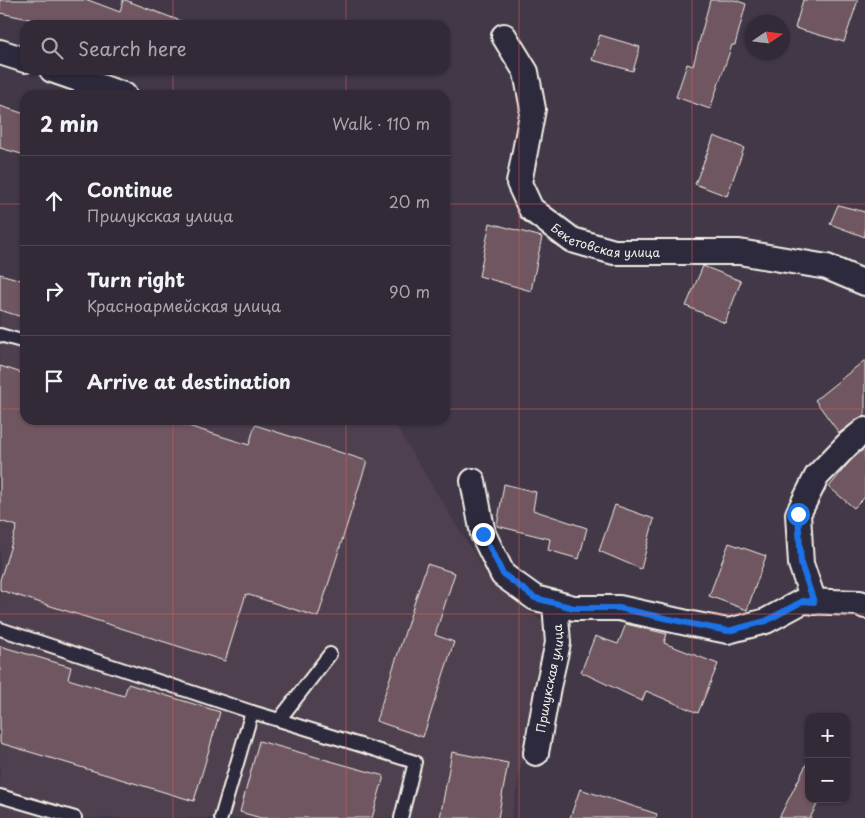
<!DOCTYPE html>
<html lang="en">
<head>
<meta charset="utf-8">
<style>
	:root { --surface:#322a36; --page:#3a323e; --text:#f1f3f6; --muted:#a8a7ad; --line:#4d4651 }
	body { margin:0; font-family:"Playpen Sans",sans-serif; background:var(--page); color:var(--text) }
	.controls { position:absolute; right:15px; bottom:15px; display:grid; overflow:hidden; border-radius:10px; box-shadow:0 1px 4px #0004 }
	.controls button { width:45px; height:45px; display:grid; place-items:center; padding:0; border:0; border-bottom:1px solid var(--line); background:var(--surface); color:var(--text); font:25px sans-serif }
	.compass { position:absolute; left:745px; top:15px; width:45px; height:45px; border-radius:50%; background:var(--surface); box-shadow:0 1px 4px #0004; rotate:77deg }
	.stop { position:absolute; width:15px; height:15px; margin:-11px; border:4px solid #1a73e8; border-radius:50%; background:#fff }
	.stop.end { background:#1a73e8; border-color:#fff; box-shadow:0 1px 5px #0008 }
	.list { margin:0; padding:0; list-style:none }
	h2 { display:flex; justify-content:space-between; align-items:center; height:65px; margin:0; padding:0 20px; font-size:21px }
	h2 small { font-size:16px; font-weight:400; color:var(--muted) }
	.list li { display:grid; grid-template-columns:32px 1fr auto; gap:15px; align-items:center; box-sizing:border-box; height:90px; padding:0 20px; border-top:1px solid var(--line) }
	.list b { display:block; font-size:19px; white-space:nowrap }
	.list p { margin:0; font-size:16px; white-space:nowrap; color:var(--muted) }
	.list em { font-size:16px; font-style:normal; color:var(--muted) }
	.icon { flex:none; width:28px; height:28px; fill:none; stroke:currentColor; stroke-width:2; stroke-linecap:round; stroke-linejoin:round }
	.map { position:relative; flex:none; width:865px; height:818px; overflow:hidden }
	.search { position:absolute; background:var(--surface); box-shadow:0 1px 4px #0004; left:20px; top:20px; width:430px; height:55px; display:flex; align-items:center; gap:12px; box-sizing:border-box; padding:0 18px; border-radius:15px; color:var(--muted); font-size:19px }
	.panel { position:absolute; background:var(--surface); box-shadow:0 1px 4px #0004; left:20px; top:90px; width:430px; height:335px; border-radius:15px }
	.map>svg:first-child { display:block }
</style>
</head>
<body>
<div class="map">
<svg width="865" height="818" viewBox="0 0 865 818">
	<rect width="100%" height="100%" fill="#423848"/>
	<filter id="ink" filterUnits="userSpaceOnUse"><feTurbulence type="fractalNoise" baseFrequency=".02" numOctaves="2"/><feDisplacementMap in="SourceGraphic" scale="10" xChannelSelector="R" yChannelSelector="G"/><feConvolveMatrix kernelMatrix="1 2 1 2 8 2 1 2 1" color-interpolation-filters="sRGB"/></filter>
	<g filter="url(#ink)">
		<path fill="#50414f" d="M 0,274 L 25,281 L 25,420 L 384,420 L 397,428 L 493,585 L 549,627 L 511,818 L 0,818 Z"/>
		<g fill="#6f5760" stroke="#f4f1e8">
			<path d="M 0,0 L 88,0 L 120,12 L 123,0 L 125,0 L 186,23 L 185,25 L 58,25 L 0,13 Z"/>
			<path d="M 710,0 L 735,0 L 746,4 L 735,45 L 732,45 L 710,109 L 676,97 L 687,64 L 693,66 Z"/>
			<path d="M 803,0 L 858,0 L 844,42 L 795,28 Z"/>
			<path d="M 600,35 L 640,47 L 633,71 L 592,60 Z"/>
			<path d="M 0,106 L 25,114 L 25,155 L 0,148 Z"/>
			<path d="M 714,136 L 744,148 L 727,196 L 695,184 Z"/>
			<path d="M 838,205 L 865,212 L 865,237 L 830,224 Z"/>
			<path d="M 490,223 L 542,237 L 531,291 L 479,276 Z"/>
			<path d="M 703,266 L 741,281 L 725,323 L 686,306 Z"/>
			<path d="M 0,274 L 25,281 L 25,318 L 0,310 Z"/>
			<path d="M 865,360 L 865,414 L 839,433 L 815,400 Z"/>
			<path d="M 0,366 L 25,374 L 25,420 L 169,420 L 249,445 L 255,425 L 367,461 L 318,617 L 246,594 L 225,661 L 0,590 L 0,580 L 17,526 L 0,521 Z"/>
			<path d="M 865,448 L 865,497 L 854,508 L 829,487 L 850,461 Z"/>
			<path d="M 504,484 L 536,492 L 533,510 L 587,528 L 579,559 L 548,550 L 550,539 L 497,526 Z"/>
			<path d="M 615,505 L 654,519 L 641,569 L 599,551 Z"/>
			<path d="M 729,543 L 766,556 L 747,610 L 709,596 Z"/>
			<path d="M 427,564 L 455,573 L 435,635 L 454,642 L 423,737 L 376,721 Z"/>
			<path d="M 626,624 L 667,634 L 664,643 L 718,664 L 698,713 L 646,691 L 642,701 L 581,672 L 595,636 L 618,644 Z"/>
			<path d="M 0,646 L 71,667 L 68,679 L 124,696 L 128,684 L 220,712 L 194,801 L 0,743 Z"/>
			<path d="M 259,741 L 384,776 L 372,818 L 261,818 L 240,812 Z"/>
			<path d="M 452,752 L 508,763 L 498,818 L 440,818 Z"/>
			<path d="M 809,759 L 809,799 L 820,799 L 810,818 L 779,818 Z"/>
			<path d="M 580,789 L 657,814 L 656,818 L 570,818 Z"/>
		</g>
		<g fill="none" stroke-linecap="round" stroke-linejoin="round">
			<g stroke="#f4f1e8" stroke-width="16">
				<g id="lane">
					<path d="M 0,335 L 25,342"/>
					<path d="M 0,629 L 252,712 L 221,818"/>
					<path d="M 252,712 L 279,720 L 330,654"/>
					<path d="M 279,720 L 415,762 L 401,818"/>
					<path d="M 0,796 L 75,818"/>
				</g>
			</g>
			<g stroke="#f4f1e8" stroke-width="28">
				<g id="street">
					<path id="s1" d="M 504,36 L 526,72 L 533,109 L 519,183 L 531,209 L 572,240 L 614,252 L 739,252 L 827,267 L 865,283"/>
					<path d="M 0,52 L 25,60"/>
					<path d="M 52,70 L 124,95"/>
					<path d="M 473,481 L 483,534 L 503,575 L 535,598 L 574,608 L 619,608 L 692,624 L 728,631 L 766,621 L 803,601 L 860,603 L 865,606"/>
					<path d="M 814,602 L 801,564 L 798,514 L 817,476 L 848,444 L 865,430"/>
					<path id="s2" d="M 536,753 L 548,687 L 558,643 L 555,603"/>
				</g>
			</g>
			<use href="#lane" stroke="#2f2a3d" stroke-width="12"/>
			<use href="#street" stroke="#2f2a3d" stroke-width="24"/>
		</g>
	</g>
	<g fill="none" stroke-linecap="round" stroke-linejoin="round" filter="url(#ink)">
		<path stroke="#1a73e8" stroke-width="6" d="M 483,534 L 503,574 L 535,598 L 574,608 L 619,608 L 692,624 L 728,631 L 766,621 L 803,601 L 814,602 L 801,564 L 798,514"/>
	</g>
	<path fill="none" stroke="#de5a58" stroke-width="1" stroke-opacity="0.55" d="M 173,0 L 173,25M 346,0 L 346,25M 519,0 L 519,818M 692,0 L 692,818M 173,70 L 173,95M 346,70 L 346,95M 0,204 L 25,204M 445,204 L 865,204M 0,409 L 25,409M 445,409 L 865,409M 173,420 L 173,818M 346,420 L 346,818M 0,614 L 865,614"/>
	<g text-anchor="middle" dominant-baseline="central" stroke-width="5" stroke-linejoin="round" paint-order="stroke">
		<g font-size="12" fill="#f4f1e8" stroke="#2f2a3d">
			<text stroke="none"><textPath href="#s1" startOffset="268">Бекетовская улица</textPath></text>
			<text stroke="none"><textPath href="#s2" startOffset="76">Прилукская улица</textPath></text>
		</g>
	</g>
</svg>
<div class="controls">
<button>+</button>
<button>−</button>
</div>
<svg class="compass" viewBox="-18 -18 36 36"><path d="M0-13l5 13h-10z" fill="#e53935"/><path d="M0 13l5-13h-10z" fill="#a8a7ad"/></svg>
<div class="stop" style="left:798px;top:514px"></div>
<div class="stop end" style="left:483px;top:534px"></div>
<div class="search"><svg class="icon" aria-label="search" viewBox="0 0 24 24"><circle cx="10" cy="10" r="6"/><path d="M15 15l6 6"/></svg>Search here</div>
<section class="panel">
<h2>2 min<small>Walk · 110 m</small></h2>
<ul class="list">
<li><svg class="icon" aria-label="ahead" viewBox="0 0 24 24"><path d="M12 20V5M6 11l6-6 6 6"/></svg><div><b>Continue</b><p>Прилукская улица</p></div><em>20 m</em></li>
<li><svg class="icon" aria-label="right" viewBox="0 0 24 24"><path d="M7 20v-9h11M14 6l5 5-5 5"/></svg><div><b>Turn right</b><p>Красноармейская улица</p></div><em>90 m</em></li>
<li><svg class="icon" aria-label="arrive" viewBox="0 0 24 24"><path d="M6 21V4h12l-3 4 3 4H6"/></svg><div><b>Arrive at destination</b></div></li>
</ul>
</section>
</div>
</body>
</html>
